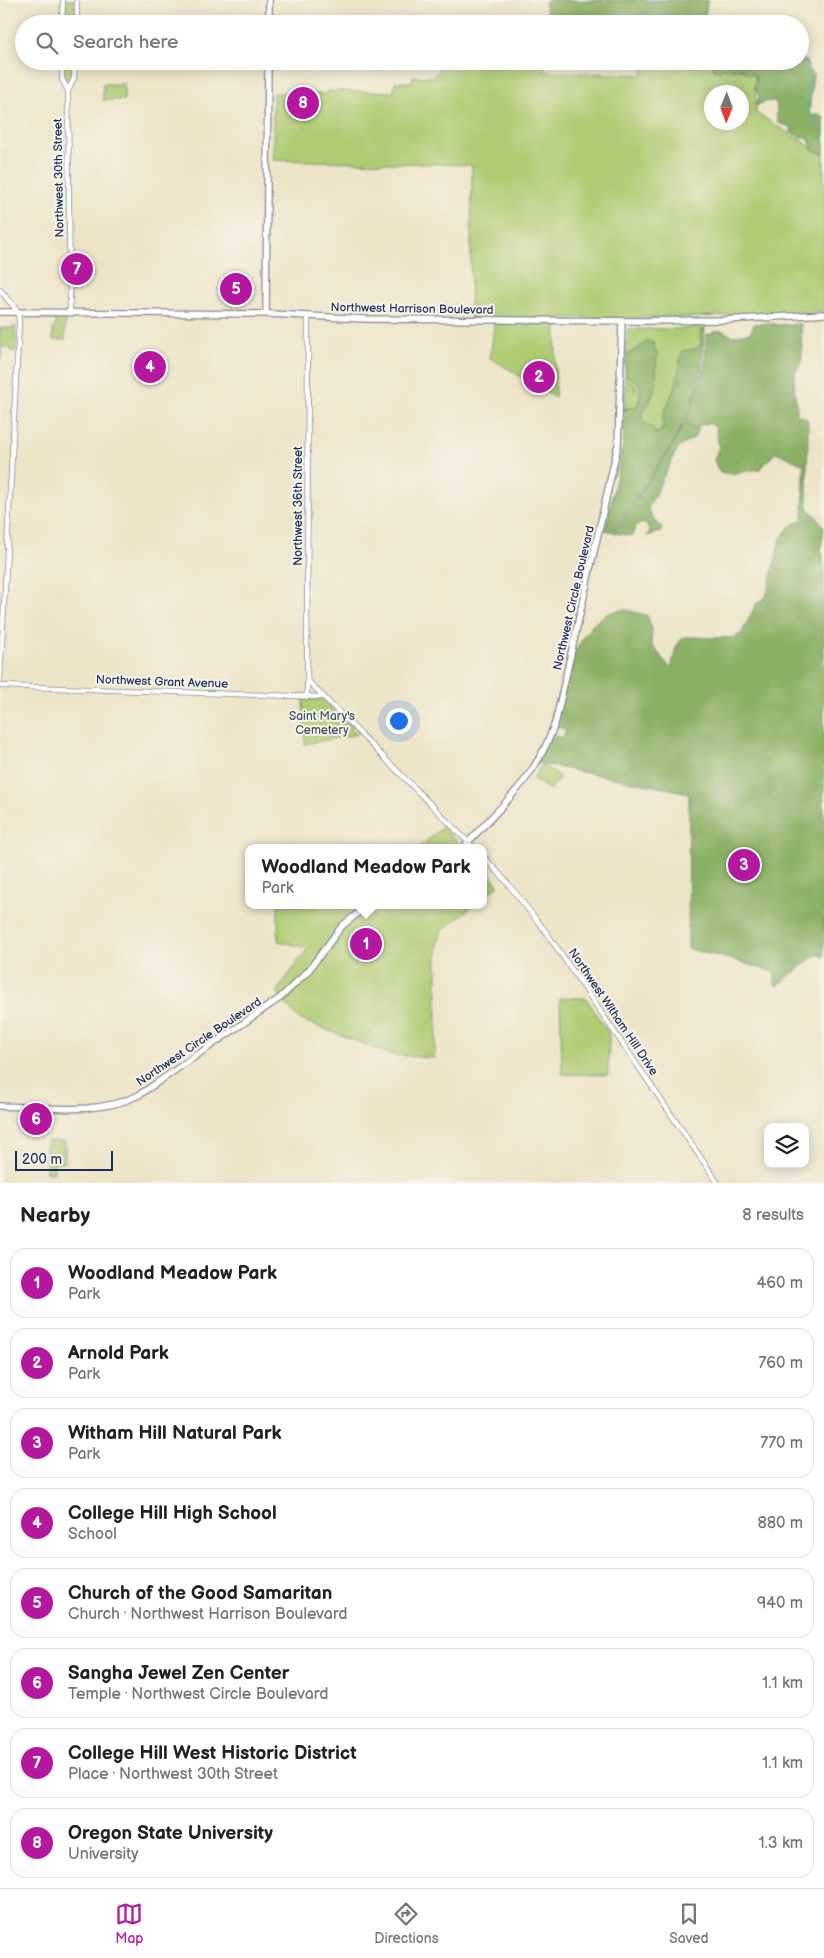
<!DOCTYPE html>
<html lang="en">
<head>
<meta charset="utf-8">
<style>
	:root { --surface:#fff; --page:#f6f6f6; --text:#222; --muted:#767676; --line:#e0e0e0; --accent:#b5179e }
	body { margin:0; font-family:"Balsamiq Sans",sans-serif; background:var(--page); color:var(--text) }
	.controls { position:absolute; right:15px; bottom:15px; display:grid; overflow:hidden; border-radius:10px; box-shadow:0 2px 12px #0003 }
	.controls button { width:45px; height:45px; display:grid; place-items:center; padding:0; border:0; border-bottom:1px solid var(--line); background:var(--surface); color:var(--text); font:25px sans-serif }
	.compass { position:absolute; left:704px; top:85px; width:45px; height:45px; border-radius:50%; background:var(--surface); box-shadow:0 2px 12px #0003; rotate:181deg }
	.scale { position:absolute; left:15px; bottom:12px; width:98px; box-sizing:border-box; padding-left:5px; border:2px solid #1b2f5e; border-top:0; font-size:14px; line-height:18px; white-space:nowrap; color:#1b2f5e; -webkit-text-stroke:4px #f7f3e8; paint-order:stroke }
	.you { position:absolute; left:398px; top:720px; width:18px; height:18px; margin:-12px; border:4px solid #fff; border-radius:50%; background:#1a73e8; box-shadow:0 0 0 8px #1a73e833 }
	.badge { display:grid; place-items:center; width:32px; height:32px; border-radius:50%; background:var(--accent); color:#fff; font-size:16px; font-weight:700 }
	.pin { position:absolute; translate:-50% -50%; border:2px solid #fff; box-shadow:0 1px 5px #0006 }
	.popup { position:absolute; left:245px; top:844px; width:242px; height:65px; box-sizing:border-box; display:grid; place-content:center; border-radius:10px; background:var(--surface); filter:drop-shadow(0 1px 4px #0005); font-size:16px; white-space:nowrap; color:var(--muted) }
	.popup b { font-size:19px; color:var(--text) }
	.popup::after { content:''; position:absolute; left:50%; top:100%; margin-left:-10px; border:10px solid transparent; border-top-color:var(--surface) }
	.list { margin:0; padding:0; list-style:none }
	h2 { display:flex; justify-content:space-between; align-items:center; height:65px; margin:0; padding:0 20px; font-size:21px }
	h2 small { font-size:16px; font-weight:400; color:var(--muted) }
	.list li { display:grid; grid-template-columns:32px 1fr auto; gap:15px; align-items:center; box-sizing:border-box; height:70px; margin:0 10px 10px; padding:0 10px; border:1px solid var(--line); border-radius:15px }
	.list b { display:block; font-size:19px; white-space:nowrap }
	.list p { margin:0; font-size:16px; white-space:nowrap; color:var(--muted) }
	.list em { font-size:16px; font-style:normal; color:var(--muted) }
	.icon { flex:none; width:28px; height:28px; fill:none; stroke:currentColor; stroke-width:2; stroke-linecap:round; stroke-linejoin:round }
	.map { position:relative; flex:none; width:824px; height:1183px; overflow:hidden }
	.search { position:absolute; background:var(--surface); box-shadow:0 2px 12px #0003; left:15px; right:15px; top:15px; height:55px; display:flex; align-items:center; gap:12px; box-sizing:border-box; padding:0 18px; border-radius:28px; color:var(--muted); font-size:19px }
	.sheet { height:705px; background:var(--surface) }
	nav { display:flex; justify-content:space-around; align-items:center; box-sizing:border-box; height:70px; border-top:1px solid var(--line); background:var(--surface); font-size:14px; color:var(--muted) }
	nav a { display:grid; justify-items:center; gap:2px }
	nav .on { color:var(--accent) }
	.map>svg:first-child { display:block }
</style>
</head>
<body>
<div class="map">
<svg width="824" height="1183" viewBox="0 0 824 1183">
	<rect width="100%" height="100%" fill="#f7f3e8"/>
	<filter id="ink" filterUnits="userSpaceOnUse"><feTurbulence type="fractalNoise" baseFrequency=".02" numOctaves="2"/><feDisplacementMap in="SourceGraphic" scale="10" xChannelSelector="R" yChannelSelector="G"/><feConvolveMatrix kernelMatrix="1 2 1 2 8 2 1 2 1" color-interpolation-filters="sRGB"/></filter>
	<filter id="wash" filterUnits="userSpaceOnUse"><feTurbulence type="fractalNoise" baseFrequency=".0096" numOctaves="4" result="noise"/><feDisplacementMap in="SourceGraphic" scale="20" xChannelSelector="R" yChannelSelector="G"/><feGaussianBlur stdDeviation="1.12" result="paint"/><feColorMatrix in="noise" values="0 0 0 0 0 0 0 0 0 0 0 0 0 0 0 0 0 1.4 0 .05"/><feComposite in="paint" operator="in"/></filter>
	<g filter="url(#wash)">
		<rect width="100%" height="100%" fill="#ede5c8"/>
		<g fill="#afcc73" stroke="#657e68" fill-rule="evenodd">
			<path d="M 64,0 L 75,0 L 75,24 L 63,24 Z"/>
			<path d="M 63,61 L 74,61 L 74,73 L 68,86 L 64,80 Z"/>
			<path d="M 440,61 L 544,61 L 544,72 L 642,75 L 643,61 L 720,61 L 755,75 L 756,113 L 824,155 L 824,311 L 674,318 L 470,318 L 472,165 L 273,160 L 273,93 L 327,94 L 327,91 L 394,92 L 395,82 L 412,82 L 413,76 L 432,77 L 439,71 ZM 712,92 L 742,92 L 742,122 L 712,122 Z"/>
			<rect x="103" y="84" width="21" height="16"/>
			<path d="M 44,316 L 65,317 L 65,340 L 53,340 L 53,328 L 56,326 L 56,320 L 44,319 Z"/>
			<path d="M 494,323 L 556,323 L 555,398 L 489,357 L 492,345 Z"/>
			<path d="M 15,326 L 16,351 L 11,351 L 10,347 L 1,347 L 1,360 L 0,360 L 0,328 L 12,328 Z"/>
			<path d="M 704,326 L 705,330 L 702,330 L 700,335 L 701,345 L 695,349 L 687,351 L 676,385 L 663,416 L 663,427 L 659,433 L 655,433 L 653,429 L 642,421 L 641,416 L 650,402 L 656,384 L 655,362 L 644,345 L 625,356 L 628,329 L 687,329 L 692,327 Z"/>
			<path d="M 625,375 L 639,383 L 641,395 L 635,409 L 625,408 L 625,381 L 634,385 L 634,390 L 636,390 L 635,384 L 625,380 Z"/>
			<path d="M 303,699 L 322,699 L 358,734 L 305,744 Z"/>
			<path d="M 542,765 L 560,777 L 550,790 L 533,779 Z"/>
			<path d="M 443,827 L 463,848 L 418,848 Z"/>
			<path d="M 484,869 L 499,885 L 484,897 Z"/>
			<path d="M 278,905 L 474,905 L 445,928 L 440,936 L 437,952 L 437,1030 L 434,1058 L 392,1055 L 299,1019 L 285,1004 L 277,991 L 308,948 L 278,941 Z"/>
			<path d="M 560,998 L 586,998 L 609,1034 L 608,1075 L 562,1074 Z"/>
			<path d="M 46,1141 L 65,1141 L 65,1162 L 54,1162 L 54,1173 L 46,1173 Z"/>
		</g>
		<g fill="#8bb065" stroke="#537062">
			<path d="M 547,0 L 707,0 L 707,2 L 704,24 L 606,24 L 604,18 L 591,14 L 584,24 L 556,24 L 548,15 L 544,3 Z"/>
			<path d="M 800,58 L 807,61 L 808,69 L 813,74 L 809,113 L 812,116 L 819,114 L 824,118 L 824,154 L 813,150 L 808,137 L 800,137 L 790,132 L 792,131 L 791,127 L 778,123 C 775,116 779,108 775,101 L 764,102 L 756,106 L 759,96 L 754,87 L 756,81 L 755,75 L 746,73 L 742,68 L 732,70 L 723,68 L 718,71 L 714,69 L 711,61 L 800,61 Z"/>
			<path d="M 772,323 L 777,325 L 801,324 L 802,362 C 787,379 798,395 797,415 L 806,418 L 808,421 L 807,502 L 809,510 L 817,517 L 824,528 L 821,550 L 823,556 L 822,561 L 824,562 L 824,957 L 819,955 L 814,956 L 777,986 L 775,984 L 775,974 L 773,972 C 745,963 717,955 688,949 L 689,793 L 537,763 L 549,739 L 556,736 L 563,738 L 566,730 L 554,725 C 563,690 575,615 621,610 C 628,609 639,614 647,615 L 652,629 L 651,644 L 671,669 C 675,657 673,644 685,637 L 733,638 L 742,633 L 756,604 L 766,597 L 780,540 L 789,527 L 803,519 L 804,465 L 776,452 L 760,469 L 731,474 L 719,472 L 714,460 L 719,447 L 716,428 L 710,423 L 699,425 L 697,431 L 685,423 C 698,395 707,366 707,335 L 716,331 L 723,331 L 733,336 L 750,333 L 754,324 Z"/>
			<path d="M 702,330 L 705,330 C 704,354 701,376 694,398 C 678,444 639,491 613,532 L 605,530 L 623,446 L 625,408 L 637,407 L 641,395 L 639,383 L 625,375 L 625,356 L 635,351 L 647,341 L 653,342 L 655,351 L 658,354 C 654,365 658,374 656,385 C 654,397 640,409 642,421 L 654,429 L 655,433 L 659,433 L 663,427 L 663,416 L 676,385 L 682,351 L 695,349 L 701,345 L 700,332 Z"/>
			<path d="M 684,424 L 694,429 L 696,433 L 695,437 L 678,448 L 648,508 L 653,518 L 661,526 L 661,532 L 647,536 L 650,531 L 647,525 L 642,523 L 635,526 L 632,536 L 614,533 L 667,454 Z"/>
		</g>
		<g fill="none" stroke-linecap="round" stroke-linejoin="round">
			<g stroke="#5ea1d2" stroke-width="1">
				<path d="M 652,0 L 654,7 L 661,12 L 660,24"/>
				<path d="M 800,57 C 822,78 791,104 824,130"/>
			</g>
		</g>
	</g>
	<g filter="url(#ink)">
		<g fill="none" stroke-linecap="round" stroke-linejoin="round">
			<g stroke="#848a93" stroke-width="6">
				<g id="minor">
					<path d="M 62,24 L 63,0"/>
					<path d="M 77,24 L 77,0"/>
					<path d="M 62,61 L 62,79 L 68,91 L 70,313"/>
					<path d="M 68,91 L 74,78 L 75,61"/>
					<path d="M 0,290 L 18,312 L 19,323 L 0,681"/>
					<path d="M 307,680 L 474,848"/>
					<path d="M 0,686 L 324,697"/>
					<path d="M 307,697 L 308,316"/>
					<path d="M 484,857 L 505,880 L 546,932 L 718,1183"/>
				</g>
			</g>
			<g stroke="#848a93" stroke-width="8">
				<g id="major">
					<path d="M 269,24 L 269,0"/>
					<path d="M 0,312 L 270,314 L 365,319 L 640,321 L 726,320 L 824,314"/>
					<path d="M 266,314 L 268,61"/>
					<path d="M 463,848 C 502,804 537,779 556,720 L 618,445 L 622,321"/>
					<path d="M 0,1106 C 46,1107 96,1116 139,1095 L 280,998 L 308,971 L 342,926 L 368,905"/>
				</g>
			</g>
			<use href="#minor" stroke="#fff" stroke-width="4.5"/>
			<use href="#major" stroke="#fff" stroke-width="5.5"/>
		</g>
	</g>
	<g text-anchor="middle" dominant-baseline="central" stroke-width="4" stroke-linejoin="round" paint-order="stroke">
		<g font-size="12" fill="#1b2f5e" stroke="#f7f3e8">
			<text transform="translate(59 178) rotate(-91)">Northwest 30th Street</text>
			<text transform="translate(412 309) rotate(1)">Northwest Harrison Boulevard</text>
			<text transform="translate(298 506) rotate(-90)">Northwest 36th Street</text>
			<text transform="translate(574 598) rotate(-77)">Northwest Circle Boulevard</text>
			<text transform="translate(162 682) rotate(2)">Northwest Grant Avenue</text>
			<text transform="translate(613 1012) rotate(56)">Northwest Witham Hill Drive</text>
			<text transform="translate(199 1042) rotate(-34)">Northwest Circle Boulevard</text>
		</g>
		<g font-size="12" fill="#405663" stroke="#f7f3e8">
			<text x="322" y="716">Saint Mary's<tspan x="322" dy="14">Cemetery</tspan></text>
		</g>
	</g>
</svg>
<div class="controls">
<button><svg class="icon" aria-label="layers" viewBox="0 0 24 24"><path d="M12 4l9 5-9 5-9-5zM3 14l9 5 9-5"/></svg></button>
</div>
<svg class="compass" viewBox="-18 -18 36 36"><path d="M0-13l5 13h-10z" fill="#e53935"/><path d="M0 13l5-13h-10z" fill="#767676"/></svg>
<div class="scale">200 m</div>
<div class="you"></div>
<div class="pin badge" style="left:366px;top:944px">1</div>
<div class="popup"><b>Woodland Meadow Park</b>Park</div>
<div class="pin badge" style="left:539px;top:377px">2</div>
<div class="pin badge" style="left:744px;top:865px">3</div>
<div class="pin badge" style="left:150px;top:367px">4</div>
<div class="pin badge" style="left:236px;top:289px">5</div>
<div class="pin badge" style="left:36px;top:1119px">6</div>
<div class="pin badge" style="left:77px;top:269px">7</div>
<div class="pin badge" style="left:303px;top:103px">8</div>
<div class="search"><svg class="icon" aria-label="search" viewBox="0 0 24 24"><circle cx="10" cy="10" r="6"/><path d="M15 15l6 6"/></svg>Search here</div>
</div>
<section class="sheet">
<h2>Nearby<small>8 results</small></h2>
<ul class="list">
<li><span class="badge">1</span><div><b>Woodland Meadow Park</b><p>Park</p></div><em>460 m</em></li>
<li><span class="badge">2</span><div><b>Arnold Park</b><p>Park</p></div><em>760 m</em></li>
<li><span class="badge">3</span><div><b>Witham Hill Natural Park</b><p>Park</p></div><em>770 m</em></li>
<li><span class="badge">4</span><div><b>College Hill High School</b><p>School</p></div><em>880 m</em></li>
<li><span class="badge">5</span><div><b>Church of the Good Samaritan</b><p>Church · Northwest Harrison Boulevard</p></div><em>940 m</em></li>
<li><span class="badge">6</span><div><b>Sangha Jewel Zen Center</b><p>Temple · Northwest Circle Boulevard</p></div><em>1.1 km</em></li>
<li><span class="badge">7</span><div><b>College Hill West Historic District</b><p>Place · Northwest 30th Street</p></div><em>1.1 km</em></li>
<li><span class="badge">8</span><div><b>Oregon State University</b><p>University</p></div><em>1.3 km</em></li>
</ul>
</section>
<nav>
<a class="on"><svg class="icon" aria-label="map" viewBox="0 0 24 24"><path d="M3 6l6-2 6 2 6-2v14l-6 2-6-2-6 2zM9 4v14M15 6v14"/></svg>Map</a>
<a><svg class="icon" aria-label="directions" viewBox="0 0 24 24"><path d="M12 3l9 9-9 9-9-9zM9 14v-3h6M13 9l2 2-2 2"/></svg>Directions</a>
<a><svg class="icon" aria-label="saved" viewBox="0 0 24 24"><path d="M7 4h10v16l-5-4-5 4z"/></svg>Saved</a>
</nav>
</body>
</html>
